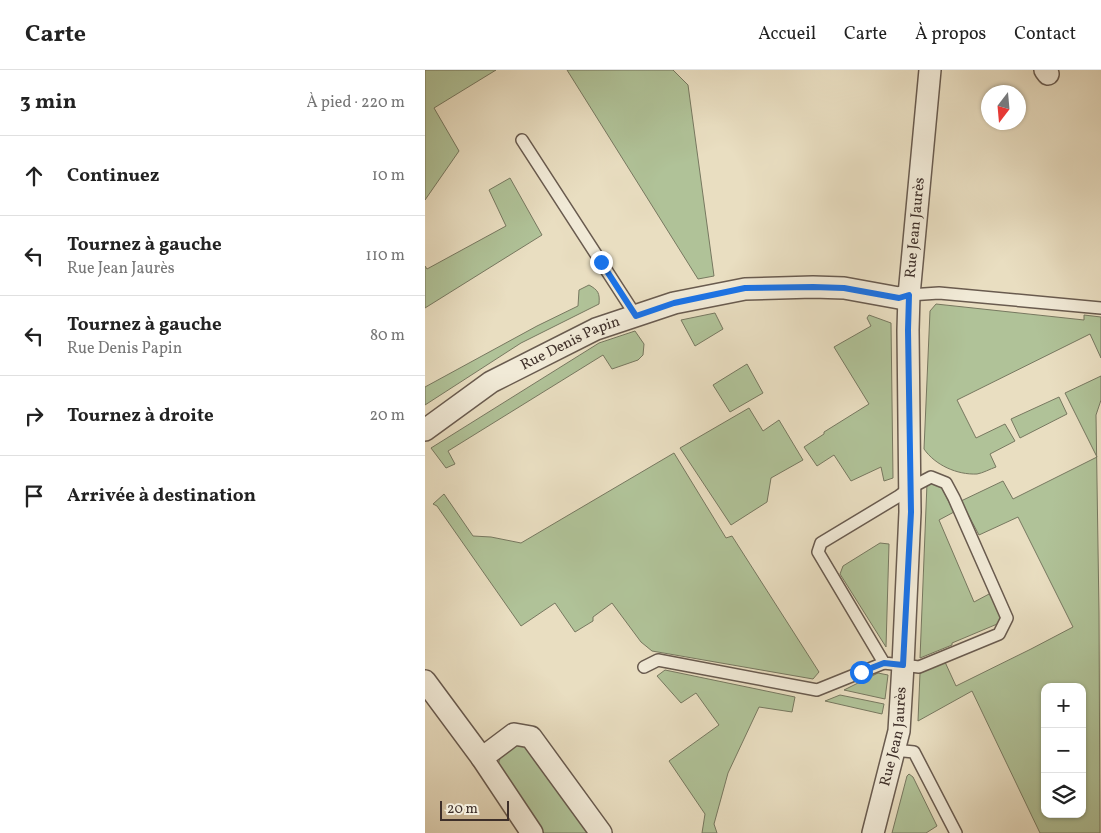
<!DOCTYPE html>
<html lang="fr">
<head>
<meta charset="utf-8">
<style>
	:root { --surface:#fff; --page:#f2f2f2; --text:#222; --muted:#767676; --line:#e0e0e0 }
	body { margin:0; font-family:Vollkorn,serif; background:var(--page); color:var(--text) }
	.controls { position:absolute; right:15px; bottom:15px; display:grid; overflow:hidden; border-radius:10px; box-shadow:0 1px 4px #0004 }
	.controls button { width:45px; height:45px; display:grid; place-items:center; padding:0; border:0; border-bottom:1px solid var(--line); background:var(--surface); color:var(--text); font:25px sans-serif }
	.compass { position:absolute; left:556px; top:15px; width:45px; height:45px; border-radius:50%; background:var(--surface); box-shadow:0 1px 4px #0004; rotate:196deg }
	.scale { position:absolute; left:15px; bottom:12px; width:69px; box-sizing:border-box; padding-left:5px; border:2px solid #3e2f29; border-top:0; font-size:14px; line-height:18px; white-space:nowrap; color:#3e2f29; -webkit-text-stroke:4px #f1ead7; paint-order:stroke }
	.stop { position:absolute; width:15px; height:15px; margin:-11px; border:4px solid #1a73e8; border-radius:50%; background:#fff }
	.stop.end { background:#1a73e8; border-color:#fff; box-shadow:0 1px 5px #0008 }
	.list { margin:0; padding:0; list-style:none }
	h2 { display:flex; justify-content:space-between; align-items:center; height:65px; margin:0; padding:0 20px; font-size:21px }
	h2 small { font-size:16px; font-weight:400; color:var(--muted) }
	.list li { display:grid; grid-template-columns:32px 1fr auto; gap:15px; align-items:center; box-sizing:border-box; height:80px; padding:0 20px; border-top:1px solid var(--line) }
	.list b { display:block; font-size:19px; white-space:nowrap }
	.list p { margin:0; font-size:16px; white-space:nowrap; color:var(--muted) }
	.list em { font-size:16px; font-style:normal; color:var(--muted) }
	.icon { flex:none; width:28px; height:28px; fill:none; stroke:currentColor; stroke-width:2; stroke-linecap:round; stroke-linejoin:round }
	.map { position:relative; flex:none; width:676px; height:763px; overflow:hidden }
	header { display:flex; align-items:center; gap:30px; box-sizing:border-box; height:70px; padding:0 25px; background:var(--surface); border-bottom:1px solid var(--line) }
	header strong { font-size:24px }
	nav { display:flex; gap:28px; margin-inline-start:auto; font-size:18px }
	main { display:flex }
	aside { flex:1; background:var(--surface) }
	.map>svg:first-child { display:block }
</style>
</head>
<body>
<header>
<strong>Carte</strong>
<nav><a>Accueil</a><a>Carte</a><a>À propos</a><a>Contact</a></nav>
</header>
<main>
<aside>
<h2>3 min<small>À pied · 220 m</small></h2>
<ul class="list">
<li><svg class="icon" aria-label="ahead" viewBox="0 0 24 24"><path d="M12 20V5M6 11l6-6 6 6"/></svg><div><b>Continuez</b></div><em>10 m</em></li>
<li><svg class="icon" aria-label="left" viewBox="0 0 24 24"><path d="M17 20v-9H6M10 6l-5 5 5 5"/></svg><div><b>Tournez à gauche</b><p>Rue Jean Jaurès</p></div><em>110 m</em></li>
<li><svg class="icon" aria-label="left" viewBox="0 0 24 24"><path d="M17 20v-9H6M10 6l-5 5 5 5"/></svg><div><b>Tournez à gauche</b><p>Rue Denis Papin</p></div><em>80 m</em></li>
<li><svg class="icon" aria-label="right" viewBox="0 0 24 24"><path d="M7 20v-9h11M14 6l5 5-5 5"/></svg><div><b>Tournez à droite</b></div><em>20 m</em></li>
<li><svg class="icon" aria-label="arrive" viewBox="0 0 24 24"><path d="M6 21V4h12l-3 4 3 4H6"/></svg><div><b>Arrivée à destination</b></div></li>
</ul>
</aside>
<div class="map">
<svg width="676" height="763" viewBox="0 0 676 763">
	<rect width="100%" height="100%" fill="#e9dec1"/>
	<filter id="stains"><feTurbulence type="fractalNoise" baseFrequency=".004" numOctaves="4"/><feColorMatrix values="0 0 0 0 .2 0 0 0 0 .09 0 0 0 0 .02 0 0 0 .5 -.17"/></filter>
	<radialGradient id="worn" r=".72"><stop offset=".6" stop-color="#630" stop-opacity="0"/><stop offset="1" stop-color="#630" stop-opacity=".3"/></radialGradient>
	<g fill="#b0c298" stroke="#777860" fill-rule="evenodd">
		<path d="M 0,0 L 71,0 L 9,38 L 34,81 L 0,130 Z"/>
		<path d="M 142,0 L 248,0 L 263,15 L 289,206 L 273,209 Z"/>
		<path d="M 85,108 L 117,165 L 0,238 L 0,196 L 2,199 L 81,156 L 64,120 Z"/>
		<path d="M 164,215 C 173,220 175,223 174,234 L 96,273 L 0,335 L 0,317 L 112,256 L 153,236 L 154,220 Z"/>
		<path d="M 511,234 L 659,250 L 659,245 L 676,247 L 676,288 L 665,264 L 532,330 L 551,368 L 580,354 L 590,371 L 565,384 L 571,397 C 565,399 558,403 552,404 C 532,405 510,395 499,379 L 505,241 Z"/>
		<path d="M 290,243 L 298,259 L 270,276 L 256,250 Z"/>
		<path d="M 444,245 L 466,253 L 468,408 L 459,411 L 456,397 L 426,411 L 409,385 L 392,396 L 379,377 L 399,364 L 399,362 L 444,334 L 409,277 L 446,256 L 442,248 Z"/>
		<path d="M 210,261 L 219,274 L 218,285 L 213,290 L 187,299 L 178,285 L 23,381 L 30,394 L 21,398 L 6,378 L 174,273 Z"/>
		<path d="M 322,294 L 338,323 L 305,342 L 288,315 Z"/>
		<path d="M 676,306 L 676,330 L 671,345 L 674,543 L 675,763 L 615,763 L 547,621 L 493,651 L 495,603 L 520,592 L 531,616 L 606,579 L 648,557 L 593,447 L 554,465 L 536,431 L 578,411 L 588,429 L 672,387 L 640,323 ZM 620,617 L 657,617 L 657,744 L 620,744 Z"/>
		<path d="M 634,327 L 642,344 L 595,368 L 586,349 Z"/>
		<path d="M 324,338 L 338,361 L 354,350 L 378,390 L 346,408 L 342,432 L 306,455 L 255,378 Z"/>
		<path d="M 249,383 L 301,468 L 307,466 L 394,602 L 388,609 L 227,581 L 216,572 L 187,533 L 168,547 L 168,551 L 150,562 L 130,533 L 96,556 L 12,436 L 8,434 L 19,424 L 48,466 L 66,467 L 96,473 Z"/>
		<path d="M 508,411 L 516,416 L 529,442 L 514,450 L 549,532 L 566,523 L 577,552 L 527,573 L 527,575 L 495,588 L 502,413 Z"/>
		<path d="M 455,473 L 464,474 L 461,577 L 415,504 L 418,496 Z"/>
		<path d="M 240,600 L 370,627 L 367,642 L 334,637 L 303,703 L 289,754 L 292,763 L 277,763 L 280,744 L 244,691 L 294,655 L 271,623 L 256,633 L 232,606 Z"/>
		<path d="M 453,603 L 463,605 L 460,629 L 419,620 Z"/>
		<path d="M 415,625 L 459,634 L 457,644 L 400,631 Z"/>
		<path d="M 102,674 L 169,763 L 114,763 L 73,695 L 76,685 L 89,676 Z"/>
		<path d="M 484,704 L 488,707 L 512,756 L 501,763 L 467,763 L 482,706 Z"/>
	</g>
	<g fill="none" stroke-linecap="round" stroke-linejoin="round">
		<g stroke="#695b4f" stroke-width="14">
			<g id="lane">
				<path d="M 97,70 L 211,246"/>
				<path d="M 484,225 L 514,223 L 676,238"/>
				<path d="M 506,407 L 521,413 L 529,428 L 582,548 L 574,564 L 494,597 L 459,593 L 393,482 L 396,473 L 474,426 L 485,418 Z"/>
				<path d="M 219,597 L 233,590 L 392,620 L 459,593"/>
				<path d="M 469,680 L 489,682 L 531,763"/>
			</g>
		</g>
		<g stroke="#695b4f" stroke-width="24">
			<g id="street">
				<path d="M 620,0 L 623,4"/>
				<path id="s1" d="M 0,360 L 66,312 L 171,259 L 249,233 L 320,219 L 388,217 L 419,218 L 474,228 L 484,225"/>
				<path d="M 0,611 L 57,688 L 107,763"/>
				<path d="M 57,688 L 89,664 L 106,667 L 176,763"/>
				<path id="s2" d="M 448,763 L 474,661 L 478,595 L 485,442 L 483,260 L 484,225 L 505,0"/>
			</g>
		</g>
		<use href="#lane" stroke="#f1ead7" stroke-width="11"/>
		<use href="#street" stroke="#f1ead7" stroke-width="21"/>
	</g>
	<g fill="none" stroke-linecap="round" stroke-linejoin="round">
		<path stroke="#1a73e8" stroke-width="6" d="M 176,192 L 211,246 L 249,233 L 320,218 L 388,217 L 419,218 L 474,228 L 484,225 L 483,260 L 486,442 L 478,595 L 459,593 L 436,602"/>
	</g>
	<g text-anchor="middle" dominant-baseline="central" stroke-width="4" stroke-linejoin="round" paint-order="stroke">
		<g font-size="15" fill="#3e2f29" stroke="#f1ead7">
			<text stroke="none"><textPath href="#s2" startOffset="609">Rue Jean Jaurès</textPath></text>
			<text stroke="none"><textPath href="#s1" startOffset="170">Rue Denis Papin</textPath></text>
			<text stroke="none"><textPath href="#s2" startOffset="99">Rue Jean Jaurès</textPath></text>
		</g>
	</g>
	<rect width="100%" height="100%" filter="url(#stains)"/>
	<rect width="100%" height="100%" fill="url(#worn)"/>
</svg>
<div class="controls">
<button>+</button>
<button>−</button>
<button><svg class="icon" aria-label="layers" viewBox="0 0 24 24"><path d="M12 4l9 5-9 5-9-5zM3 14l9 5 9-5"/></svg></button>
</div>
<svg class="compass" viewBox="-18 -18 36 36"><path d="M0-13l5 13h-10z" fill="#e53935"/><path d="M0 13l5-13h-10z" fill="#767676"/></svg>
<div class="scale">20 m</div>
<div class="stop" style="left:436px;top:602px"></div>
<div class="stop end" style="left:176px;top:192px"></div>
</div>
</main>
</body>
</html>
